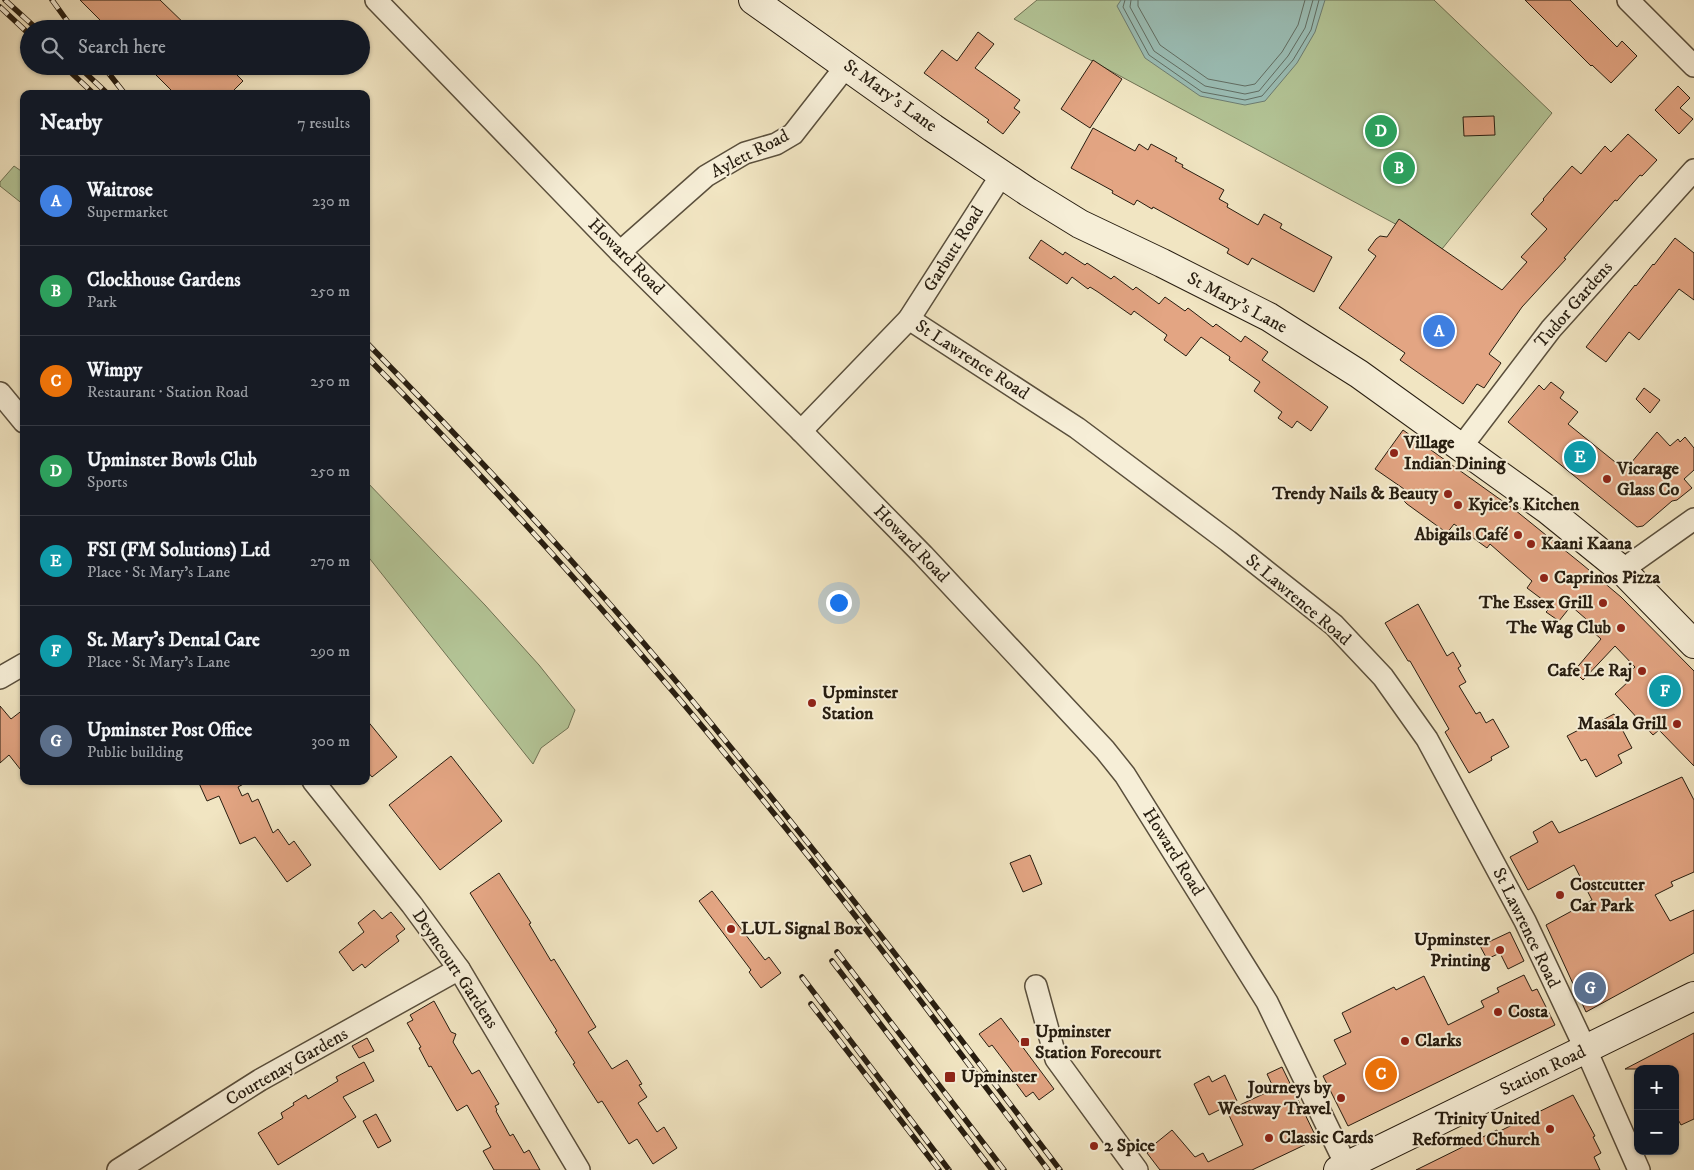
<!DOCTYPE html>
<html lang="en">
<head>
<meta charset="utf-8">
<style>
	:root { --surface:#171b24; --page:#242831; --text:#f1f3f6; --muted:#9ea1a6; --line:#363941; --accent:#0b8043 }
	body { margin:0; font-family:"IM FELL DW Pica",serif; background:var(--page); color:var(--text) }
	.controls { position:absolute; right:15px; bottom:15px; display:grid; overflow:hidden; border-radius:10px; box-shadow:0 1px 4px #0004 }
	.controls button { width:45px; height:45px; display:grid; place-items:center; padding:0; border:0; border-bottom:1px solid var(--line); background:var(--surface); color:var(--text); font:25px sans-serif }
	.you { position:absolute; left:838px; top:602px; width:18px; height:18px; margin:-12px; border:4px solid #fff; border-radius:50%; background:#1a73e8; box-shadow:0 0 0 8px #1a73e833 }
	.badge { display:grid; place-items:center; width:32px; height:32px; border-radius:50%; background:var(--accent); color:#fff; font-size:16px; font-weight:700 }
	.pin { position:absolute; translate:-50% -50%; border:2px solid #fff; box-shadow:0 1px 5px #0006 }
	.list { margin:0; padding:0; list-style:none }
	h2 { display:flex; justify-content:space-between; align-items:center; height:65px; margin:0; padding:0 20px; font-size:21px }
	h2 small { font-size:16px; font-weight:400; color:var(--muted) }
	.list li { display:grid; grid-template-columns:32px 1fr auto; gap:15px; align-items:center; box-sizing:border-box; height:90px; padding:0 20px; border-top:1px solid var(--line) }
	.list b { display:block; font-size:19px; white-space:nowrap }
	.list p { margin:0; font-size:16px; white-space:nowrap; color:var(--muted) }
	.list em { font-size:16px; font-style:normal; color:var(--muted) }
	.icon { flex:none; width:28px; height:28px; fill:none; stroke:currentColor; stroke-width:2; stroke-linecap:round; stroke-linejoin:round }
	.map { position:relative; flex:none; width:1694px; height:1170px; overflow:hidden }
	.search { position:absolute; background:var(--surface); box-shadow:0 1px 4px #0004; left:20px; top:20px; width:350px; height:55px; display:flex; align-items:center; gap:12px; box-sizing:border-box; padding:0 18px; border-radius:28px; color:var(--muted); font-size:19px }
	.panel { position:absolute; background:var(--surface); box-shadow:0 1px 4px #0004; left:20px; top:90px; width:350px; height:695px; border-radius:10px }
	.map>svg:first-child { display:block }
</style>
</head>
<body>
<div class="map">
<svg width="1694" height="1170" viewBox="0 0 1694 1170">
	<rect width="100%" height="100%" fill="#f1e5c2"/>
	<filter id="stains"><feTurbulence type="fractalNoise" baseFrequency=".004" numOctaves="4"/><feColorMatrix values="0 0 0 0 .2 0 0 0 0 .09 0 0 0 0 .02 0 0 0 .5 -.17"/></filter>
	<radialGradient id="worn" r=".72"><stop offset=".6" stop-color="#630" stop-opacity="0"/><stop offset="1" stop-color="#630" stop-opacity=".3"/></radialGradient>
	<g fill="#b4c698" stroke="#6e7254">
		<path d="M 1037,0 L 1434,0 L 1552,113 L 1442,249 L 1014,19 Z"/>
		<path d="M 14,166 L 24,173 L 24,205 L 0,186 L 0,182 Z"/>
		<path d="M 366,481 L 485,605 L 539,665 L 575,710 L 568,728 L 541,748 L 533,764 L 366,554 Z"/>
	</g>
	<path fill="#9bbfb7" stroke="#6d7e74" d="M 1121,0 L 1325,0 L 1315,32 L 1297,63 L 1265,101 L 1245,105 L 1200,96 L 1145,58 L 1117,6 Z"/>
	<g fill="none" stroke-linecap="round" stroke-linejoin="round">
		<g stroke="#616e64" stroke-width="1">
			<path d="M 1125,0 L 1123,7 L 1149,55 L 1202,92 L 1245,100 L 1262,96 L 1293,60 L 1311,30 L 1319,0"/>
			<path d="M 1131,0 L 1130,7 L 1154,51 L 1205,86 L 1245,94 L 1259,91 L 1288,56 L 1305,28 L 1313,0"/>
			<path d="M 1138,0 L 1138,6 L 1160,45 L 1208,79 L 1245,86 L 1255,84 L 1282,52 L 1298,25 L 1305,0"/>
		</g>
	</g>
	<g fill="#e3a583" stroke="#271d10">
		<path d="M 80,0 L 160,0 L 190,29 L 109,29 Z"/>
		<path d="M 1525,0 L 1570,0 L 1617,47 L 1622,41 L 1637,56 L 1611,83 L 1592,65 L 1591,66 Z"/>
		<path d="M 978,32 L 994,44 L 975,68 L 1020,100 L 1014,108 L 1020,112 L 1003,134 L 987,122 L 989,120 L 924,73 L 942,50 L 957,61 Z"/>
		<path d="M 1093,60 L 1122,79 L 1090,128 L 1061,109 Z"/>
		<path d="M 147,66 L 228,66 L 243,81 L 230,94 L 175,94 Z"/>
		<path d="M 1678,86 L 1690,98 L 1680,108 L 1693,119 L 1679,134 L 1655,110 Z"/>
		<path d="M 1494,116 L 1495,135 L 1464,136 L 1463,117 Z"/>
		<path d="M 1093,128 L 1135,151 L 1139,144 L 1148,150 L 1151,144 L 1177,158 L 1175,161 L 1183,165 L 1182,167 L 1224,190 L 1219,199 L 1228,204 L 1227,207 L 1258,225 L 1264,214 L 1282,224 L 1280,228 L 1332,257 L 1314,292 L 1252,258 L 1248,265 L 1227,253 L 1229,249 L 1153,207 L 1152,209 L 1137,200 L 1134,205 L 1112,193 L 1113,191 L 1071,168 Z"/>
		<path d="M 1628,134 L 1657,160 L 1642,176 L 1640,175 L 1617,201 L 1615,200 L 1564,258 L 1566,259 L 1522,307 L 1489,354 L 1501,363 L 1484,388 L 1477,384 L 1463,404 L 1400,360 L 1405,353 L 1339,308 L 1376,256 L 1368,250 L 1376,239 L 1380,236 L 1387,237 L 1399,219 L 1502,290 L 1527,262 L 1521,257 L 1547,229 L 1531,214 L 1544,200 L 1543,199 L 1572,166 L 1581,174 L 1605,146 L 1611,152 Z"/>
		<path d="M 1675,238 L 1694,253 L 1694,300 L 1679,289 L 1639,340 L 1629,332 L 1606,362 L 1586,347 L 1635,285 L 1636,286 L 1653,264 L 1654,265 Z"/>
		<path d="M 1041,240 L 1063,255 L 1065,252 L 1085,265 L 1087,263 L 1111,279 L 1114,276 L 1133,290 L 1136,287 L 1159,304 L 1165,297 L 1185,311 L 1188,308 L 1213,327 L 1216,324 L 1241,342 L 1245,336 L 1268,352 L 1262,360 L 1328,407 L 1311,431 L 1297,421 L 1292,428 L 1278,418 L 1282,412 L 1254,391 L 1260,382 L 1229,360 L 1230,357 L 1201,337 L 1186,356 L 1164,340 L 1167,335 L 1134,311 L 1131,315 L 1098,292 L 1090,287 L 1088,289 L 1072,277 L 1067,284 L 1029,258 Z"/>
		<path d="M 1551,382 L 1564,392 L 1560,398 L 1578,412 L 1568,424 L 1625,470 L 1657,432 L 1670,446 L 1678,439 L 1680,442 L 1685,437 L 1694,448 L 1694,470 L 1684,479 L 1692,488 L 1677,500 L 1672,501 L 1643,526 L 1637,527 L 1508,422 L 1539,385 L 1544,390 Z"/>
		<path d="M 1644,388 L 1660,400 L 1650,413 L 1636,399 Z"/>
		<path d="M 1403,430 L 1515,510 L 1583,565 L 1621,597 L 1694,671 L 1694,766 L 1659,730 L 1653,735 L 1615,694 L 1630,680 L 1626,676 L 1635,667 L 1615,646 L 1583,680 L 1574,671 L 1601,639 L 1590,629 L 1593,625 L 1571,606 L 1559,621 L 1546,612 L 1548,610 L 1541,603 L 1543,600 L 1527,588 L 1532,581 L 1490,544 L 1487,548 L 1454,524 L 1447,533 L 1407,504 L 1399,496 L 1404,489 L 1375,469 Z"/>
		<path d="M 1418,604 L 1447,656 L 1453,652 L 1461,666 L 1458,668 L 1466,682 L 1459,686 L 1476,714 L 1480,712 L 1486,723 L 1493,719 L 1509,747 L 1491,757 L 1492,760 L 1469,773 L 1445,732 L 1449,729 L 1410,661 L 1408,661 L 1385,623 Z"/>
		<path d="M 0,706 L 11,719 L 24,709 L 24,774 L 9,755 L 0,763 Z"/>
		<path d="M 1614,714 L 1632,748 L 1618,755 L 1622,763 L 1596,777 L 1586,759 L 1581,761 L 1567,736 L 1596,721 L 1597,723 Z"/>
		<path d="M 366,719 L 397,757 L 372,777 L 366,770 Z"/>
		<path d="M 451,756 L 502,821 L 440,870 L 389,805 Z"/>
		<path d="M 1682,777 L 1694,800 L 1694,872 L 1671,882 L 1673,886 L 1655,895 L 1670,921 L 1694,910 L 1694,953 L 1586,1012 L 1546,925 L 1592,900 L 1574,865 L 1528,890 L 1510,857 L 1538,842 L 1533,832 L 1552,821 L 1559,833 Z"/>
		<path d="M 198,781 L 249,781 L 238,787 L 242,796 L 248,793 L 252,802 L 258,799 L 273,833 L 278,829 L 289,845 L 294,841 L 311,865 L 287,882 L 255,837 L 240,844 L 219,796 L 207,801 Z"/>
		<path d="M 1030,855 L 1042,884 L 1023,892 L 1010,863 Z"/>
		<path d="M 499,873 L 531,923 L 529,924 L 551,961 L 554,959 L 596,1027 L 588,1032 L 612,1069 L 627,1060 L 642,1084 L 639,1085 L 647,1097 L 638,1103 L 657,1132 L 664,1127 L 677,1148 L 653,1164 L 637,1139 L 629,1144 L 602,1101 L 598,1103 L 573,1064 L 575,1063 L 555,1032 L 557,1031 L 470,893 Z"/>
		<path d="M 712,891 L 765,960 L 769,957 L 781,973 L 761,988 L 749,972 L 751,970 L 699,901 Z"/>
		<path d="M 374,910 L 382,919 L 391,912 L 405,929 L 396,936 L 399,941 L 382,954 L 365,968 L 362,964 L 353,971 L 339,952 L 364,932 L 358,923 Z"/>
		<path d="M 1510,932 L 1524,961 L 1508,969 L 1500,953 L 1487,959 L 1480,946 Z"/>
		<path d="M 1524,975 L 1532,991 L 1537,989 L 1555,1025 L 1348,1126 L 1323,1076 L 1346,1064 L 1334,1040 L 1351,1032 L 1342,1013 L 1394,987 L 1396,990 L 1424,976 L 1448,1025 L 1484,1007 L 1481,1001 L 1499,992 L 1497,988 Z"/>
		<path d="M 434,1001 L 451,1032 L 456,1034 L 453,1042 L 472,1074 L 479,1070 L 499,1104 L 495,1106 L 497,1110 L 496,1111 L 510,1136 L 513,1134 L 524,1153 L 529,1150 L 540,1170 L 494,1170 L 483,1151 L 491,1147 L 467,1105 L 457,1111 L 431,1066 L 429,1067 L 419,1048 L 421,1047 L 407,1023 L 413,1020 L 410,1015 Z"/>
		<path d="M 1001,1018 L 1054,1089 L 1039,1100 L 1033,1092 L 1026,1097 L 1015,1082 L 1018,1079 L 992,1045 L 989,1047 L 979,1034 Z"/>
		<path d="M 1694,1033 L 1694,1119 L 1681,1125 L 1675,1114 L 1675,1069 L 1625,1069 Z"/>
		<path d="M 367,1038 L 374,1051 L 359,1058 L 352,1046 Z"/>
		<path d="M 364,1062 L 374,1081 L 343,1097 L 356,1117 L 278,1165 L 258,1133 L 283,1118 L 281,1113 L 294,1105 L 293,1103 L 306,1095 L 308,1099 L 338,1081 L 336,1077 Z"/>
		<path d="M 1282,1067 L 1317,1139 L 1252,1170 L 1160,1170 L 1147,1153 L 1153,1149 L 1151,1147 L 1172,1130 L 1195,1157 L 1203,1153 L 1208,1162 L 1243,1145 L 1227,1111 L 1274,1089 L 1267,1074 Z"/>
		<path d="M 1225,1075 L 1237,1101 L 1209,1115 L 1194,1084 L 1209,1076 L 1212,1082 Z"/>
		<path d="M 1573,1095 L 1595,1136 L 1593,1137 L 1601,1153 L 1594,1157 L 1600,1170 L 1416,1170 L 1497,1130 L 1498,1132 Z"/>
		<path d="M 376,1114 L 391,1141 L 378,1148 L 363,1121 Z"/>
	</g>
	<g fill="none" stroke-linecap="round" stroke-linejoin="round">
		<g stroke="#5a4f3c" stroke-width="24">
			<g id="street">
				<path d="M 376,0 L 620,252 L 801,431 L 923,555 L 1105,750 L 1125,775 L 1267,1002 L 1346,1165"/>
				<path d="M 1628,0 L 1694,66"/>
				<path d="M 620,252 L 706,176 L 745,153 L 776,144 L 793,134 L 847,65"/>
				<path d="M 909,319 L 1077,428 L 1228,541 L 1334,625 L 1383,677 L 1427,739 L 1525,921 L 1586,1050 L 1639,1170"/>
				<path d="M 0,393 L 24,422"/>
				<path d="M 801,431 L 909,319 L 1002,174"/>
				<path d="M 1462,446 L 1551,329 L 1694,170"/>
				<path d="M 1622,570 L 1694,519"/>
				<path d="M 0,678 L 24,664"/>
				<path d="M 313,781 L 412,905 L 459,969 L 579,1170"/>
				<path d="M 1036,986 L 1056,1059 L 1137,1170"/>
				<path d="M 118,1170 L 260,1080 L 459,969"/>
			</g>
		</g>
		<g stroke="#271d10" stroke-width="30">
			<g id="secondary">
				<path d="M 753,0 L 933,128 L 1028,192 L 1080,224 L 1162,263 L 1269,317 L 1359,374 L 1548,510 L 1622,570 L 1694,644"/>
				<path d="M 1338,1170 L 1694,996"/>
			</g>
		</g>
		<use href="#street" stroke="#f6eed7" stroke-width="21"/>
		<use href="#secondary" stroke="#f6eed7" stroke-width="28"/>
		<g stroke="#271d10" stroke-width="5.5">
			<g id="rail">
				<path d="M 5,0 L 37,29"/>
				<path d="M 52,0 L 73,29"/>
				<path d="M 0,7 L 29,34"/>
				<path d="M 64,66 L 94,94"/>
				<path d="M 78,66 L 108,94"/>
				<path d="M 103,66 L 125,94"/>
				<path d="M 366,342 C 475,453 581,568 681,687 C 812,844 937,1007 1060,1170"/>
				<path d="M 366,356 C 498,491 625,631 744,777 C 850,905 949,1038 1048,1170"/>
				<path d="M 837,952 L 1004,1170"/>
				<path d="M 832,961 L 992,1170"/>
				<path d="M 802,977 L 949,1170"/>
				<path d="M 811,1004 L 939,1170"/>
			</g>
		</g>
		<use href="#rail" stroke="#f6eed7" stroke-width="4" stroke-dasharray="11" stroke-linecap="butt"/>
	</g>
	<g fill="#8f2418" stroke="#f6eed7" stroke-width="2">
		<circle cx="1394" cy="453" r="5"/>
		<circle cx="1607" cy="479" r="5"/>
		<circle cx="1448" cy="494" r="5"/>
		<circle cx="1458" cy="505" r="5"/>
		<circle cx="1518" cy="535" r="5"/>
		<circle cx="1531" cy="544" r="5"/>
		<circle cx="1544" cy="578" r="5"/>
		<circle cx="1603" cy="603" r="5"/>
		<circle cx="1621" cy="628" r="5"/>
		<circle cx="1642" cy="671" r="5"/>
		<circle cx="812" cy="703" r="5"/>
		<circle cx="1677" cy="724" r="5"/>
		<circle cx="1560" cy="895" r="5"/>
		<circle cx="731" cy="929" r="5"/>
		<circle cx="1500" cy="950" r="5"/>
		<circle cx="1498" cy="1012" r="5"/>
		<circle cx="1405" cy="1041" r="5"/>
		<rect x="1020" y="1037" width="10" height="10" rx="2.5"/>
		<rect x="944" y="1071" width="12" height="12" rx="2.5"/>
		<circle cx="1341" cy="1098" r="5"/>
		<circle cx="1550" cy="1129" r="5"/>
		<circle cx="1269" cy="1138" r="5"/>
		<circle cx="1094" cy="1146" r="5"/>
	</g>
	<g text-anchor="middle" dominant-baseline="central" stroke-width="4" stroke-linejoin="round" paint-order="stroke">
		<g font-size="18" fill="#271d10" stroke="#f6eed7">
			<text transform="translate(890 96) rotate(36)">St Mary's Lane</text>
			<text transform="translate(750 154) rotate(-27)">Aylett Road</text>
			<text transform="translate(954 249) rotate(-58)">Garbutt Road</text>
			<text transform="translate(626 257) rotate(45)">Howard Road</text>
			<text transform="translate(1237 303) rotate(28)">St Mary's Lane</text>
			<text transform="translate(1574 305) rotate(-49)">Tudor Gardens</text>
			<text transform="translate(972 360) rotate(33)">St Lawrence Road</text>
			<text transform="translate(911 544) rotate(46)">Howard Road</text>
			<text transform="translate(1298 600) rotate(40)">St Lawrence Road</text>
			<text transform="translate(1173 852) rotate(58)">Howard Road</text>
			<text transform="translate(1526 928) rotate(64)">St Lawrence Road</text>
			<text transform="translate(455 969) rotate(56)">Deyncourt Gardens</text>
			<text transform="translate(287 1067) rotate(-30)">Courtenay Gardens</text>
			<text transform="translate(1543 1071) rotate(-26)">Station Road</text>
		</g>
		<g font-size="18" font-weight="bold" fill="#271d10" stroke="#f6eed7" text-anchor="start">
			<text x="1404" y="443">Village<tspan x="1404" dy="21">Indian Dining</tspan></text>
			<text x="1617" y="469">Vicarage<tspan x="1617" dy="21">Glass Co</tspan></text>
			<text x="1438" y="494" text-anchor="end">Trendy Nails &amp; Beauty</text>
			<text x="1468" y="505">Kyice's Kitchen</text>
			<text x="1508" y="535" text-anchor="end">Abigails Café</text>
			<text x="1541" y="544">Kaani Kaana</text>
			<text x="1554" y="578">Caprinos Pizza</text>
			<text x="1593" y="603" text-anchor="end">The Essex Grill</text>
			<text x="1611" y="628" text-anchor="end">The Wag Club</text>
			<text x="1632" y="671" text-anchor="end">Cafe Le Raj</text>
			<text x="822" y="693">Upminster<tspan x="822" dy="21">Station</tspan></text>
			<text x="1667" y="724" text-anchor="end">Masala Grill</text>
			<text x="1570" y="885">Costcutter<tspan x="1570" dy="21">Car Park</tspan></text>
			<text x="741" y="929">LUL Signal Box</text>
			<text x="1490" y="940" text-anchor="end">Upminster<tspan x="1490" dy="21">Printing</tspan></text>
			<text x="1508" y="1012">Costa</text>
			<text x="1035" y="1032">Upminster<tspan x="1035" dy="21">Station Forecourt</tspan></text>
			<text x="1415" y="1041">Clarks</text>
			<text x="961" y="1077">Upminster</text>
			<text x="1331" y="1088" text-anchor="end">Journeys by<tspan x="1331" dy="21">Westway Travel</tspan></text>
			<text x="1540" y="1119" text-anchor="end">Trinity United<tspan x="1540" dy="21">Reformed Church</tspan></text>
			<text x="1279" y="1138">Classic Cards</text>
			<text x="1104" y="1146">2 Spice</text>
		</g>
	</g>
	<rect width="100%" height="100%" filter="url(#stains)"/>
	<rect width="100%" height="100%" fill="url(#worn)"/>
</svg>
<div class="controls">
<button>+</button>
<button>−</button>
</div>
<div class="you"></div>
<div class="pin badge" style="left:1439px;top:331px;background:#3f7fe0">A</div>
<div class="pin badge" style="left:1399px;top:168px;background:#2e9e5b">B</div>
<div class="pin badge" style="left:1381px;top:1074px;background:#e8710a">C</div>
<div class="pin badge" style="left:1381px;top:131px;background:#2e9e5b">D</div>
<div class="pin badge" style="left:1580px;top:457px;background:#0f9aa8">E</div>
<div class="pin badge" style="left:1665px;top:691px;background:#0f9aa8">F</div>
<div class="pin badge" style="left:1590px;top:988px;background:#5c6f8a">G</div>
<div class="search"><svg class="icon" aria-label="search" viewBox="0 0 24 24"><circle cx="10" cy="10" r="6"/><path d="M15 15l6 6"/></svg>Search here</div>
<section class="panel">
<h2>Nearby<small>7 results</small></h2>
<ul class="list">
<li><span class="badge" style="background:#3f7fe0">A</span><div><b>Waitrose</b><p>Supermarket</p></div><em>230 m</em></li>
<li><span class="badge" style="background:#2e9e5b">B</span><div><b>Clockhouse Gardens</b><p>Park</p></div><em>250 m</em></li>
<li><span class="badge" style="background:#e8710a">C</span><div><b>Wimpy</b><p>Restaurant · Station Road</p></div><em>250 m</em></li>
<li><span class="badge" style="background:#2e9e5b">D</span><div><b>Upminster Bowls Club</b><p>Sports</p></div><em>250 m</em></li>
<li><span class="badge" style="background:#0f9aa8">E</span><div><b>FSI (FM Solutions) Ltd</b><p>Place · St Mary's Lane</p></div><em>270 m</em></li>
<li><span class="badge" style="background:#0f9aa8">F</span><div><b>St. Mary's Dental Care</b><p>Place · St Mary's Lane</p></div><em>290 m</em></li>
<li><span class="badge" style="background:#5c6f8a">G</span><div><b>Upminster Post Office</b><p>Public building</p></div><em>300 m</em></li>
</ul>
</section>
</div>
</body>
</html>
